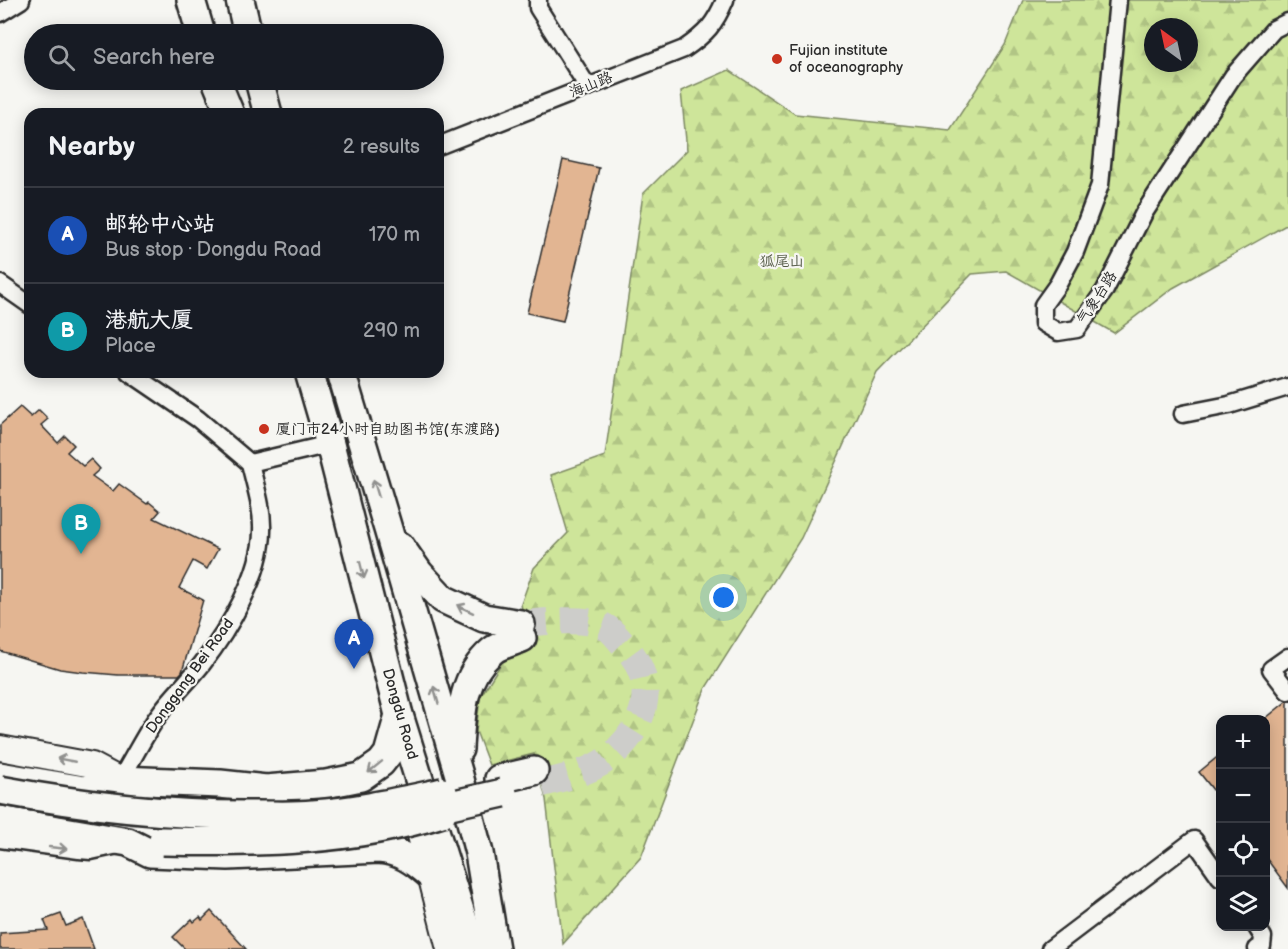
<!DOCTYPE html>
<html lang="en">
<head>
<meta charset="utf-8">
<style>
	:root { --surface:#171b24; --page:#20242c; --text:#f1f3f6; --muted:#9ea1a6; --line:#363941; --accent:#1a73e8 }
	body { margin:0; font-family:"Balsamiq Sans","LXGW WenKai TC",sans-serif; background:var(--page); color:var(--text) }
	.controls { position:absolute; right:18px; bottom:18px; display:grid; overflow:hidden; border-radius:12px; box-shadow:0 3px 15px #0003 }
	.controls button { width:54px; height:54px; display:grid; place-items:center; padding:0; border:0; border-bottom:2px solid var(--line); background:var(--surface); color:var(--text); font:30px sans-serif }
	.compass { position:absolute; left:1144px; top:18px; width:54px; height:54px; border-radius:50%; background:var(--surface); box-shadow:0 3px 15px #0003; rotate:327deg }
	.you { position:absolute; left:724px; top:598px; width:21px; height:21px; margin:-15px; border:4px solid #fff; border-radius:50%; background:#1a73e8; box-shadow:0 0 0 9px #1a73e833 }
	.badge { display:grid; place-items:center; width:39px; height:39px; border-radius:50%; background:var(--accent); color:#fff; font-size:20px; font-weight:700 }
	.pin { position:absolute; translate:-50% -50px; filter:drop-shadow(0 2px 3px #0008) }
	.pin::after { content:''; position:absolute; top:32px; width:21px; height:18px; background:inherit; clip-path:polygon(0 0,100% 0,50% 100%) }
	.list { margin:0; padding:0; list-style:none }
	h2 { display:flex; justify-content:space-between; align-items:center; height:78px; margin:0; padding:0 24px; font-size:26px }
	h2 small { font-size:20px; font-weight:400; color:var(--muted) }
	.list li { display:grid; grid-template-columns:39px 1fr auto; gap:18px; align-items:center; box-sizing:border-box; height:96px; padding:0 24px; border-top:2px solid var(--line) }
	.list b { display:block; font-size:22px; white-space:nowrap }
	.list p { margin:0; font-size:20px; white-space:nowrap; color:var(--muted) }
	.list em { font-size:20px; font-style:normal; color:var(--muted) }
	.icon { flex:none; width:33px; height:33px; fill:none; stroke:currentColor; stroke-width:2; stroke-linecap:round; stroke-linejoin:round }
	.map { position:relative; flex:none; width:1288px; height:949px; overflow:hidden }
	.search { position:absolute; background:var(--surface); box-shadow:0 3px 15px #0003; left:24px; top:24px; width:420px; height:66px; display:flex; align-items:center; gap:15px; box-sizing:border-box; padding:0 21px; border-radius:33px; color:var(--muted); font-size:22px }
	.panel { position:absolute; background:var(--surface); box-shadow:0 3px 15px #0003; left:24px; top:108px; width:420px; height:270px; border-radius:18px }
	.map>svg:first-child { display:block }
</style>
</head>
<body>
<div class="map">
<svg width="1288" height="949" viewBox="0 0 1288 949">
	<defs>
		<pattern id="forest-firs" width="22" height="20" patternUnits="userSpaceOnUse" patternTransform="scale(1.5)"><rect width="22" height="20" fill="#cee59a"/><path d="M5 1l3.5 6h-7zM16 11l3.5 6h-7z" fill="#b1c585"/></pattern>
	</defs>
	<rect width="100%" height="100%" fill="#f6f6f2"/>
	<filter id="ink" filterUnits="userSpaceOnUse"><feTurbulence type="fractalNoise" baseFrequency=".0167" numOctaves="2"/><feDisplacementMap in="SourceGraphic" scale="12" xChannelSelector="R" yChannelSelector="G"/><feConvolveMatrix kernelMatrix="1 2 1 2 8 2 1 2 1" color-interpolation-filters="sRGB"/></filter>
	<g filter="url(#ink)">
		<path fill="url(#forest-firs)" stroke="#7c8862" stroke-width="1.5" fill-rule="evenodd" d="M 1023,0 L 1288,0 L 1288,224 L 1173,288 L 1114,333 L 1006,271 L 972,274 L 877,372 L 801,538 L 705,689 L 641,857 L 563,944 L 546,799 L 534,754 L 489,765 L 476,731 L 480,697 L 502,662 L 529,647 L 521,604 L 534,568 L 568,533 L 551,475 L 605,456 L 643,194 L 687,150 L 681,91 L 729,70 L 795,114 L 950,130 L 1005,45 ZM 1153,27 L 1189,27 L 1189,63 L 1153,63 Z"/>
		<g fill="#e2b592" stroke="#2b2b2b" stroke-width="1.5">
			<path d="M 563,160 L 599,168 L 563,321 L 527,313 Z"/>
			<path d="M 20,407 L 31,417 L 39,410 L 48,419 L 41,425 L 58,443 L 65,436 L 74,445 L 67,452 L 83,466 L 91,459 L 100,469 L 92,476 L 113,491 L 119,484 L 147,504 L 149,502 L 160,511 L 154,518 L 218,549 L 207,569 L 193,561 L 179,588 L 203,600 L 182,672 L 179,675 L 118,675 L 83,672 L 60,669 L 0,651 L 0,425 Z"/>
			<path d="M 1287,701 L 1288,701 L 1288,888 L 1266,858 L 1266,718 Z"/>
			<path d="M 1221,754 L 1221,800 L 1199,772 Z"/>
			<path d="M 211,911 L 246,949 L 185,949 L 173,937 L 192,919 L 194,922 L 200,917 L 202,920 Z"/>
			<path d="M 61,914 L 66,926 L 83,919 L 94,949 L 0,949 L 0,933 L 48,930 L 44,920 Z"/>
		</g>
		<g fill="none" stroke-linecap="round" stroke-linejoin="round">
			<path stroke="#cdcdca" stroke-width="27" stroke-dasharray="27 14" stroke-linecap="butt" d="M 521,624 C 542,622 590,616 607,628 C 613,631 618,639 623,644 C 659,681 648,723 612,755 C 592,773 562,778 537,785"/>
			<g stroke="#2b2b2b" stroke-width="21">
				<g id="street">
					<path d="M 538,0 L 538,8 L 588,87"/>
					<path d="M 1118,0 L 1100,185 L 1075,252 L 1058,284 L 1043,305 L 1043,323 L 1058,332 L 1077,329 L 1105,290 L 1144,213 L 1233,76 L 1274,29 L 1288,22"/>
					<path d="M 0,13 L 21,0"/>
					<path d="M 438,146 L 684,49 C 706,34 715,24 725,0"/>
					<path d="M 0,284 L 30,305"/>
					<path d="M 129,372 L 198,419 L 250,463 L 330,444"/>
					<path d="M 1183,414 L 1229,405 L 1288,387"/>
					<path d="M 1288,657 L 1271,669 L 1288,691"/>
					<path d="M 120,780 C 133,759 144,736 158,716 C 171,697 188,682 202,664 C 228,631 262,573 262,531 C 263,508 255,485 250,463"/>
					<path d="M 0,839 L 79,850 L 91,851 L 118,845"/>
					<path d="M 1256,926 L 1263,937 L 1262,946 L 1257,949"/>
					<path d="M 1050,949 L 1194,840 L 1220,877"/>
				</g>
			</g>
			<g stroke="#2b2b2b" stroke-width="28">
				<g id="secondary">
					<path d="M 0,748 L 92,765 L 120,780"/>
					<path d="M 412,804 L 449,949"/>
				</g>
			</g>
			<g stroke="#2b2b2b" stroke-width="32">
				<g id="primary">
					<path d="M 191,0 L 201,34"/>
					<path d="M 240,0 L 248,34"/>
					<path d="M 216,80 L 230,114"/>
					<path d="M 259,80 L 268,114"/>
					<path d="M 309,372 L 330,444 L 399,715 L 472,949"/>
					<path d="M 341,372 L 388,529 L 459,775 L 479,853 L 495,949"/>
					<path d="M 400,546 L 419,573 L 443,599 L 484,618 L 521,624"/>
					<path d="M 459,749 C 461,713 462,677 492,651 C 499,645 513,642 522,638"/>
					<path d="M 0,776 L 84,790 L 120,780 L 135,787"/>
					<path d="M 499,779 L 534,771"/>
					<path d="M 120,780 L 220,784 L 266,789 L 326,784 L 361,777 L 381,763 L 388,754 L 399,715"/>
					<path d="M 0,820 L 128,842 L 150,853 L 228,856 L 379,849 C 400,851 413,860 429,874"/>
				</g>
			</g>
			<use href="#street" stroke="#f6f6f2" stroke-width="16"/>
			<use href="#secondary" stroke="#f6f6f2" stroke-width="24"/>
			<use href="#primary" stroke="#f6f6f2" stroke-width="27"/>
			<g stroke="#2b2b2b" stroke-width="32" stroke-linecap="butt">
				<g id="primary-bridge">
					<path d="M 0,790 C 86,806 171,816 258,815 C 276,815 295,816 313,814 C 357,811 400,801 443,792"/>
					<path d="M 424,811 L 503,793"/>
					<path d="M 163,841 C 255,843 353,842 442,813"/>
				</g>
			</g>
			<use href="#primary-bridge" stroke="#f6f6f2" stroke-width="27"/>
		</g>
		<defs><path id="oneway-shaft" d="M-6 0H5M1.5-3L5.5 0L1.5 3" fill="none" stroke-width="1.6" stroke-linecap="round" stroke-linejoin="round" transform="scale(1.5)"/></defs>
		<g stroke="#90908e">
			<use href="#oneway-shaft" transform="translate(376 488) rotate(-107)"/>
			<use href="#oneway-shaft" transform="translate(362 570) rotate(76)"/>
			<use href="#oneway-shaft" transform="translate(465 609) rotate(-155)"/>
			<use href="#oneway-shaft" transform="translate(436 695) rotate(-106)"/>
			<use href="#oneway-shaft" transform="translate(66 760) rotate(-169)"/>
			<use href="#oneway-shaft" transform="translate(375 767) rotate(141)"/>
			<use href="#oneway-shaft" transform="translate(58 848) rotate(6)"/>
		</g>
	</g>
	<g fill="#c8321e" stroke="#f6f6f2" stroke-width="2">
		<circle cx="777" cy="59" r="6"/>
		<circle cx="264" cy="429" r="6"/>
	</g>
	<g text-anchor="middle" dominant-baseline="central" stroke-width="4.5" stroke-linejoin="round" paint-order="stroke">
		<g font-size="15" fill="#2b2b2b" stroke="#f6f6f2" text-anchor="start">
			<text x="789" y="50">Fujian institute<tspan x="789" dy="17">of oceanography</tspan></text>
			<text x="276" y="429">厦门市24小时自助图书馆(东渡路)</text>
		</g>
		<g font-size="15" fill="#2b2b2b" stroke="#f6f6f2">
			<text transform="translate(591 85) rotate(-22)">海山路</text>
			<text transform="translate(1097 298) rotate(-57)">气象台路</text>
			<text transform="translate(190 676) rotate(-54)">Donggang Bei Road</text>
			<text transform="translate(400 714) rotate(74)">Dongdu Road</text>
		</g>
		<g font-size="15" fill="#545a47" stroke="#f6f6f2">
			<text x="782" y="261">狐尾山</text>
		</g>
	</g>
</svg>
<div class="controls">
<button>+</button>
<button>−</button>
<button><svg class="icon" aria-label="locate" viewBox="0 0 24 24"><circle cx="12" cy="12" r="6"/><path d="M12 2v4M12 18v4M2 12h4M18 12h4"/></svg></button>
<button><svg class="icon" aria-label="layers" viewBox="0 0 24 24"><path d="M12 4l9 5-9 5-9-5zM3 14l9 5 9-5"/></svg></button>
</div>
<svg class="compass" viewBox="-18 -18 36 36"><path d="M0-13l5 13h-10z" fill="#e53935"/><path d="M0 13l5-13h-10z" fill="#9ea1a6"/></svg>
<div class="you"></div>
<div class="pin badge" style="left:354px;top:669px;background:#1a4fb4">A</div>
<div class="pin badge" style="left:81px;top:554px;background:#0f9aa8">B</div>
<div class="search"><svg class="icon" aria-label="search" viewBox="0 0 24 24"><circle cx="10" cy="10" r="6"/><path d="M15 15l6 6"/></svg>Search here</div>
<section class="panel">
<h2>Nearby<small>2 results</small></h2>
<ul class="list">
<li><span class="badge" style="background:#1a4fb4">A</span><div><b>邮轮中心站</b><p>Bus stop · Dongdu Road</p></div><em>170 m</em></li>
<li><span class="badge" style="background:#0f9aa8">B</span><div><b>港航大厦</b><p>Place</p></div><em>290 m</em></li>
</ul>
</section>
</div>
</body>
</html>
